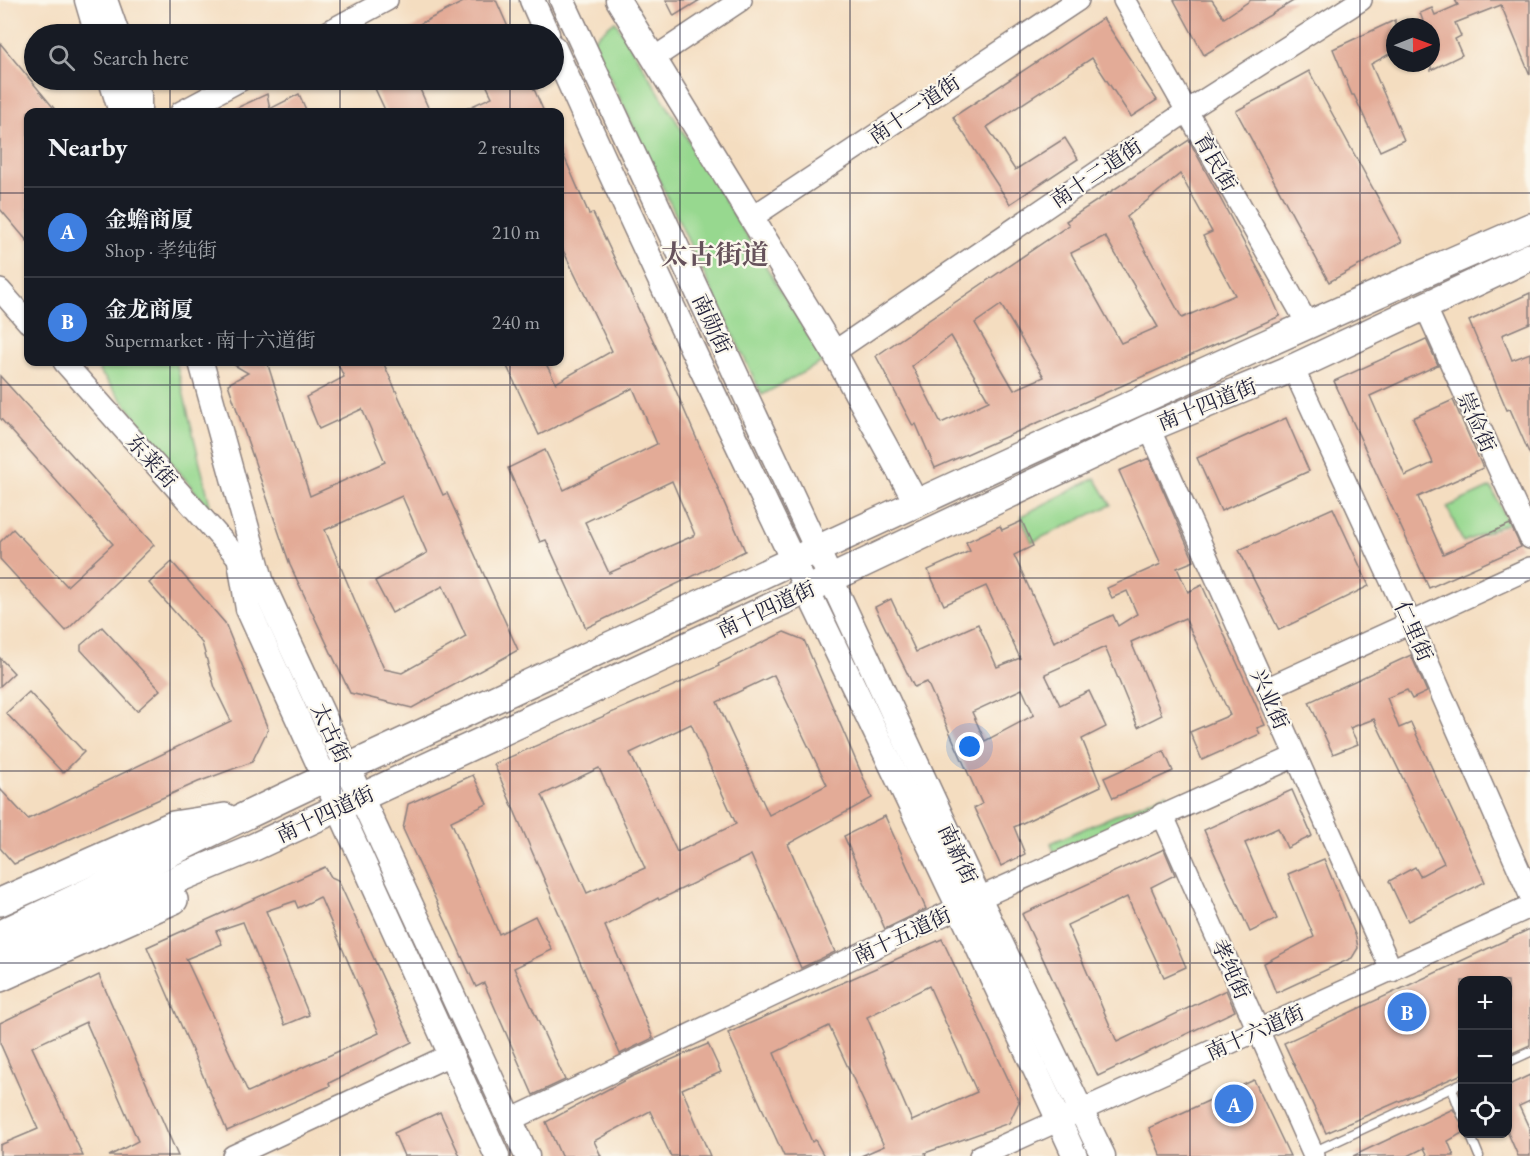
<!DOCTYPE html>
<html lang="en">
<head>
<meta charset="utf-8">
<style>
	:root { --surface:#171b24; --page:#20242c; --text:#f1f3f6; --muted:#9ea1a6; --line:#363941; --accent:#b45309 }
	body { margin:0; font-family:"EB Garamond","Noto Serif SC",serif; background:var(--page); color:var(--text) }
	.controls { position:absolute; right:18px; bottom:18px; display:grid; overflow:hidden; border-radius:12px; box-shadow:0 2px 4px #0004 }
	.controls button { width:54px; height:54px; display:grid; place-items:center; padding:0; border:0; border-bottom:2px solid var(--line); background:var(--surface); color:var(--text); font:30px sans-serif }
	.compass { position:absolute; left:1386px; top:18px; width:54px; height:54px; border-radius:50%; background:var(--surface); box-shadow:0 2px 4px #0004; rotate:89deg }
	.you { position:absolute; left:970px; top:747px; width:21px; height:21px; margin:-15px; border:4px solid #fff; border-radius:50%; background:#1a73e8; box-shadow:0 0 0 9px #1a73e833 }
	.badge { display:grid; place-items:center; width:39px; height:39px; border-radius:50%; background:var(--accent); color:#fff; font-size:20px; font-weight:700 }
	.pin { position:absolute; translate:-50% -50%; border:3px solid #fff; box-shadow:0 2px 6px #0006 }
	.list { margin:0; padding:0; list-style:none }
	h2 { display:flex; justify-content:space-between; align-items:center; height:78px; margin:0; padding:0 24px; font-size:26px }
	h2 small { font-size:20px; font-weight:400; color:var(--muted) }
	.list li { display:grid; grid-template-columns:39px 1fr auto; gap:18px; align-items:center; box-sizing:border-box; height:90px; padding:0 24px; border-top:2px solid var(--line) }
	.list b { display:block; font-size:22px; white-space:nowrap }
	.list p { margin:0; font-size:20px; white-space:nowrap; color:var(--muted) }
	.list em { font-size:20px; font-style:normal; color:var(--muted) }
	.icon { flex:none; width:33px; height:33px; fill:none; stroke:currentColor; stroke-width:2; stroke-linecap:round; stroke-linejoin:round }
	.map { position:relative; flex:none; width:1530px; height:1156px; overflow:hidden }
	.search { position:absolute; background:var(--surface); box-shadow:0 2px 4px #0004; left:24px; top:24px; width:540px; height:66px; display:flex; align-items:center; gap:15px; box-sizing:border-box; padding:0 21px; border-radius:33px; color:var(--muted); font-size:22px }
	.panel { position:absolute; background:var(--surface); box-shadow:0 2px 4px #0004; left:24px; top:108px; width:540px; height:258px; border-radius:12px }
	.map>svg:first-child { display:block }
</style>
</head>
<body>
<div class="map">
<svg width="1530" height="1156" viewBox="0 0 1530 1156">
	<rect width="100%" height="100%" fill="#fbf7ec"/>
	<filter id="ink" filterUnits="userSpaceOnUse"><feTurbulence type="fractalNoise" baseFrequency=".0167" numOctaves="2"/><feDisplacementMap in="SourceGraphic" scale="12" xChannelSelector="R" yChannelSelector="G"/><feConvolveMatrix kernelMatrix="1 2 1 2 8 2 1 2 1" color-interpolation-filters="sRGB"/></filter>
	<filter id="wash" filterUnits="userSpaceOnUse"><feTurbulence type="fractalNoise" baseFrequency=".008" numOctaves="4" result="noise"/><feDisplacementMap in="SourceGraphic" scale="24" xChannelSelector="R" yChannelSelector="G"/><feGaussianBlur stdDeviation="1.35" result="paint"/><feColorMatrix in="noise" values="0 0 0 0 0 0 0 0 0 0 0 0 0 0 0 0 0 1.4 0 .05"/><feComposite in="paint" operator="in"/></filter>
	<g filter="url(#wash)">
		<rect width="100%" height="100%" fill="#f4ddc0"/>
		<g fill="#97d88f" stroke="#5c7d65" stroke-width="1.5">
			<path d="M 615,21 L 824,361 L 762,395 L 592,40 Z"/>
			<path d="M 103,362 L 176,362 L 212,513 L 99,371 Z"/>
			<path d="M 1095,478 L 1111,505 L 1032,542 L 1021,516 Z"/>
			<path d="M 1491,487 L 1508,523 L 1463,542 L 1447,507 Z"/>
			<path d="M 1166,793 L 1172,804 L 1054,852 L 1051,843 Z"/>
		</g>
		<g id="blocks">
			<g fill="#e3ab97" fill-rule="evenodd">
				<path d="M 467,0 L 496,0 L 511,34 L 400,34 Z"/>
				<path d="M 666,0 L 700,0 L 674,16 Z"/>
				<path d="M 1174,0 L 1212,0 L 1224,18 L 1251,0 L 1295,0 L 1204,55 Z"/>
				<path d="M 1455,0 L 1530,0 L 1530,75 L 1501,5 L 1455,23 L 1461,36 L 1455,39 L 1462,55 L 1431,70 L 1431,27 L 1408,27 L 1423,21 L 1420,13 L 1432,8 L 1435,15 L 1458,5 Z"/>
				<path d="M 1103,18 L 1157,100 L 1131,117 L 1092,58 L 987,127 L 1015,170 L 1065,138 L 1078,159 L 1010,204 L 953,117 Z"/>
				<path d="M 1395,20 L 1395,51 L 1371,64 L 1404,140 L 1380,151 L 1354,95 L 1352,95 L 1333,49 Z"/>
				<path d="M 0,43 L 57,112 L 28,112 L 28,242 L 0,209 Z"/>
				<path d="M 1309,71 L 1402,242 L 1329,282 L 1236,111 Z"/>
				<path d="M 371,80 L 416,80 L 430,112 L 386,112 Z"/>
				<path d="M 484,80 L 530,80 L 544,112 L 459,112 L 492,97 Z"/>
				<path d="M 267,94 L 270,109 L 299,94 L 307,112 L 228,112 Z"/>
				<path d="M 1189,140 L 1265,282 L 1280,316 L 935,468 L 916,424 L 913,426 L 876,356 L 1069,225 L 1066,221 ZM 1180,174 L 1212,232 L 1203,236 L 1235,295 L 1182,318 L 1127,217 ZM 1105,236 L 1158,327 L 1121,343 L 1071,253 ZM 1001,305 L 1044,377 L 1014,390 L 975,323 ZM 951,336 L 989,401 L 941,423 L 912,366 Z"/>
				<path d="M 560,147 L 589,214 L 593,213 L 667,370 L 745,551 L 586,628 L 546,540 L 540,542 L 508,468 L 545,450 L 564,490 L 657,444 L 633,388 L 539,435 L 505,362 L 545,362 L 556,383 L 612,351 L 560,244 ZM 672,481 L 695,535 L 609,573 L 585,522 Z"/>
				<path d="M 1530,293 L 1530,323 L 1502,335 L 1512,360 L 1530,353 L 1530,455 L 1510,409 L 1507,410 L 1469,321 Z"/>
				<path d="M 1426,339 L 1438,365 L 1370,396 L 1405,476 L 1433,463 L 1413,418 L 1453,400 L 1483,468 L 1418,497 L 1443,554 L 1510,524 L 1521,547 L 1429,588 L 1334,381 Z"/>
				<path d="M 229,362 L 267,362 L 310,496 L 385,462 L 362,409 L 319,429 L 306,397 L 344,377 L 337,362 L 383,362 L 443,495 L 447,493 L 518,650 L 412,708 L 350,693 L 290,565 L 228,384 L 248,373 ZM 402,496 L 427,553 L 375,581 L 392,613 L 443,586 L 466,637 L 402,673 L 384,669 L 325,530 Z"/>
				<path d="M 0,376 L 154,545 L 66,631 L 0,559 L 0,542 L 13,529 L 67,586 L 113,544 L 0,418 Z"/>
				<path d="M 1286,418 L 1309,471 L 1221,511 L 1197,458 Z"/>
				<path d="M 1149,458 L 1194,561 L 1177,568 L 1188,592 L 1202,585 L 1265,725 L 1257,728 L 1260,734 L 1202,760 L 1190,732 L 1230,715 L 1185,618 L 1131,642 L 1162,715 L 1138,727 L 1105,647 L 1045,674 L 1060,705 L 1089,691 L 1106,727 L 1082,739 L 1101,786 L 1014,827 L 1025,854 L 1001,866 L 974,808 L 982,804 L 927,682 L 914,687 L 875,607 L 891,599 L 916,652 L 978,624 L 997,667 L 1020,658 L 986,586 L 944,605 L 928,570 L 970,551 L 966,542 L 1000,526 L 1002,530 L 1022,521 L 1033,546 L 1014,555 L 1054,642 L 1113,615 L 1118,626 L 1137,614 L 1127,591 L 1112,598 L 1107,588 L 1161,564 L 1119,471 ZM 1022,689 L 1034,715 L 985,741 L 972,712 Z"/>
				<path d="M 1333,508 L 1369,586 L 1279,630 L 1239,550 Z"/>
				<path d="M 172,562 L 225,623 L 268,729 L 252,762 L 198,782 L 14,864 L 0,848 L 0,789 L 28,819 L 231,721 L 215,688 L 202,643 L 149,583 Z"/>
				<path d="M 102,627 L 160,690 L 137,711 L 81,650 L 81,645 Z"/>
				<path d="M 784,632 L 804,640 L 872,798 L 788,844 L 835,952 L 801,968 L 751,855 L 659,900 L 658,898 L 605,926 L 653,1038 L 620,1054 L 494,764 L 719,666 L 718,664 ZM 774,675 L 827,785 L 769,815 L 717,702 ZM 691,724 L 736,824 L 677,852 L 630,753 ZM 599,768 L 645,868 L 587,893 L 542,795 Z"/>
				<path d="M 1411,655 L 1427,692 L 1412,699 L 1407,690 L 1387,698 L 1399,728 L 1411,723 L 1485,882 L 1408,921 L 1389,881 L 1415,867 L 1420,876 L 1444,863 L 1374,719 L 1350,728 L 1358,744 L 1333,754 L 1309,702 Z"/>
				<path d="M 0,658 L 14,673 L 0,686 Z"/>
				<path d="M 29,692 L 84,752 L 63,773 L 6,713 Z"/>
				<path d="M 1164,751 L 1173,771 L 1113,798 L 1104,778 Z"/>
				<path d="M 473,775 L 487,804 L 451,821 L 499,934 L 535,916 L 552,950 L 514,968 L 565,1080 L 533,1095 L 484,983 L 476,987 L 403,829 L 408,804 Z"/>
				<path d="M 1292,790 L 1312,836 L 1287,848 L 1278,828 L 1245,843 L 1277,919 L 1250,932 L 1204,830 Z"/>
				<path d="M 885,816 L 926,909 L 885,929 L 844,836 Z"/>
				<path d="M 1164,849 L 1175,875 L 1151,887 L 1186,967 L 1164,977 L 1127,897 L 1067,925 L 1117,1042 L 1226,990 L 1235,1011 L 1098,1076 L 1022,914 Z"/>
				<path d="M 1324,859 L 1356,937 L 1358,948 L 1352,958 L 1276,993 L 1264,963 L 1314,937 L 1288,874 Z"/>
				<path d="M 325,867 L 331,877 L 338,880 L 412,1042 L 329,1083 L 330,1086 L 227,1131 L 147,947 ZM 320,897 L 379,1033 L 248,1092 L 186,959 L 222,944 L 216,931 L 243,922 L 285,1025 L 309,1015 L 266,911 L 295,901 L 298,908 Z"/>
				<path d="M 1530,929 L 1530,1045 L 1508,1055 L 1508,981 L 1462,981 L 1462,1074 L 1326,1133 L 1284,1043 Z"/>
				<path d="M 942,939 L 1019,1102 L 1009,1123 L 925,1153 L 926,1156 L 861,1156 L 884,1146 L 829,1026 L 774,1053 L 812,1142 L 815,1140 L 824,1156 L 784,1156 L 728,1033 ZM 929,986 L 977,1092 L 912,1121 L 867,1017 Z"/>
				<path d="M 99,975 L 178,1156 L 109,1156 L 138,1141 L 86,1022 L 32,1047 L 83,1156 L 0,1156 L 0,1145 L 38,1129 L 0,1043 L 0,1023 Z"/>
				<path d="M 708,1044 L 721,1072 L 682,1089 L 710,1156 L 671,1156 L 650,1111 L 594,1141 L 601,1156 L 561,1156 L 546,1122 L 631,1077 Z"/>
				<path d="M 1530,1075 L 1530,1101 L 1519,1106 L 1530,1130 L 1530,1156 L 1518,1156 L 1508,1133 L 1508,1082 L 1509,1085 Z"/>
				<path d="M 1254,1080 L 1290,1156 L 1161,1156 L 1149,1128 Z"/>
				<path d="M 1453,1109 L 1462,1124 L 1462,1133 L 1448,1141 L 1454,1156 L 1428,1156 L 1424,1148 L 1408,1156 L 1353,1156 Z"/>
				<path d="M 440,1112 L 460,1156 L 404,1156 L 394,1133 Z"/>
			</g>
		</g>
	</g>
	<g filter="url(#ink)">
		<use href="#blocks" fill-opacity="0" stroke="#8b807e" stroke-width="1.5"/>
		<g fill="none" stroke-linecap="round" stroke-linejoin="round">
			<g stroke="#8b807e" stroke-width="11">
				<g id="service">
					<path d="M 1508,1062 L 1530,1052"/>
					<path d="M 1452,1089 L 1462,1115"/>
					<path d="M 1470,1134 L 1479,1156"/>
					<path d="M 1313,1152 L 1462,1083"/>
				</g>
			</g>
			<g stroke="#8b807e" stroke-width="24">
				<g id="tertiary">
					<path d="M 1124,0 L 1307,323"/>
					<path d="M 324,34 L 387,0"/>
					<path d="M 654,58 L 741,0"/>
					<path d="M 181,112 L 241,80"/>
					<path d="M 751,218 L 1078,0"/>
					<path d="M 0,290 L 28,322"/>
					<path d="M 1425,306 L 1530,538"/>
					<path d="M 834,352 L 1187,111 L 1361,0"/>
					<path d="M 64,362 L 240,560"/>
					<path d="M 1293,368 L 1410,622 L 1530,895"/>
					<path d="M 1149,428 L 1392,971"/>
					<path d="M 1266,689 L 1530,568"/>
					<path d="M 1162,814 L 1314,1156"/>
					<path d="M 510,1120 L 979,898 L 1296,756"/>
					<path d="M 233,1156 L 450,1055"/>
					<path d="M 980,1156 L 1530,907"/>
				</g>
			</g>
			<g stroke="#8b807e" stroke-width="27">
				<g id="secondary">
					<path d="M 87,0 L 97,34"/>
					<path d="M 105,0 L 117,34"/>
					<path d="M 532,0 L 547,34"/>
					<path d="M 562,0 L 979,898 L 1103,1156"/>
					<path d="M 618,0 L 834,352 L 917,504"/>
					<path d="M 554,48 C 720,421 906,785 1075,1156"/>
					<path d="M 111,80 L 121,112"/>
					<path d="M 133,80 L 139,95 L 139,112"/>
					<path d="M 201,362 L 262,583 L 527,1156"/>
					<path d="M 239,555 L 248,609 L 497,1156"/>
				</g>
			</g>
			<g stroke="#8b807e" stroke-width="30">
				<g id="primary">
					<path d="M 0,902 L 173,825 L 225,817"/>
					<path d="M 0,934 C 113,882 223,825 336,773 C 733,589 1129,401 1530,227"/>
					<path d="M 0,956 L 65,926 L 252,848 L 805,591 L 1149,428 L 1293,368 L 1530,257"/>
					<path d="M 0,978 L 174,900"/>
				</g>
			</g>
			<use href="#service" stroke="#fff" stroke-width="8"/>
			<use href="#tertiary" stroke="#fff" stroke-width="21"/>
			<use href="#secondary" stroke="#fff" stroke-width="24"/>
			<use href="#primary" stroke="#fff" stroke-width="27"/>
		</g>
	</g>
	<path fill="none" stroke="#22223b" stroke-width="1.5" stroke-opacity="0.55" d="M 170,0 L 170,34M 340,0 L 340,34M 510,0 L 510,34M 680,0 L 680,1156M 850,0 L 850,1156M 1020,0 L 1020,1156M 1190,0 L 1190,1156M 1360,0 L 1360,1156M 170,80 L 170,112M 340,80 L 340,112M 510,80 L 510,112M 0,193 L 28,193M 560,193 L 1530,193M 170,362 L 170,1156M 340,362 L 340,1156M 510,362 L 510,1156M 0,385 L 1530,385M 0,578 L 1530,578M 0,771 L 1530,771M 0,963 L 1530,963"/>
	<g text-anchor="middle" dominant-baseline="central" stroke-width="4.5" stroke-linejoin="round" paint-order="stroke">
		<g font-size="21" fill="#22223b" stroke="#fbf7ec">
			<text transform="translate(914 109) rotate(-34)">南十一道街</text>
			<text transform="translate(1216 162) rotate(60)">育民街</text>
			<text transform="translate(1096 173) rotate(-34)">南十二道街</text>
			<text transform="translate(712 324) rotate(65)">南勋街</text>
			<text transform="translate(1207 404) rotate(-22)">南十四道街</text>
			<text transform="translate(1477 422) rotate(66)">崇俭街</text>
			<text transform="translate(152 461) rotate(48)">东莱街</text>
			<text transform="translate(766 609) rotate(-25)">南十四道街</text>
			<text transform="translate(1414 631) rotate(66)">仁里街</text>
			<text transform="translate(1270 699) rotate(66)">兴业街</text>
			<text transform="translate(331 733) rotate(65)">太古街</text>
			<text transform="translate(325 814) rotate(-25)">南十四道街</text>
			<text transform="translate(958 854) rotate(65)">南新街</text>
			<text transform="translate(902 935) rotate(-25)">南十五道街</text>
			<text transform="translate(1231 969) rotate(66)">孝纯街</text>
			<text transform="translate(1255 1032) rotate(-24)">南十六道街</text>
		</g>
		<g font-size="27" font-weight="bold" fill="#66525b" stroke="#fbf7ec">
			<text x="715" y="254">太古街道</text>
		</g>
	</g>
</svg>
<div class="controls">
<button>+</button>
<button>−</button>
<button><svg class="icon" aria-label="locate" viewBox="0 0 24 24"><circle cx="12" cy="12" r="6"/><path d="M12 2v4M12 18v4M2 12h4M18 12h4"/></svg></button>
</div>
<svg class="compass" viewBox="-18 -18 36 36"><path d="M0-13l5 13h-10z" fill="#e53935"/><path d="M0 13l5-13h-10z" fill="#9ea1a6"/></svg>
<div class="you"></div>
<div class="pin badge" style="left:1234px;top:1104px;background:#3f7fe0">A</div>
<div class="pin badge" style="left:1407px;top:1012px;background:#3f7fe0">B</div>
<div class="search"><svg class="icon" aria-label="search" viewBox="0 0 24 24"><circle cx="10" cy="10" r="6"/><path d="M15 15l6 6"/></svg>Search here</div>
<section class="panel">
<h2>Nearby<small>2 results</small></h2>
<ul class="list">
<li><span class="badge" style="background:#3f7fe0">A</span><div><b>金蟾商厦</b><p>Shop · 孝纯街</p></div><em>210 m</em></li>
<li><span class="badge" style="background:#3f7fe0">B</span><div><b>金龙商厦</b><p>Supermarket · 南十六道街</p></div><em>240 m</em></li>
</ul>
</section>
</div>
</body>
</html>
